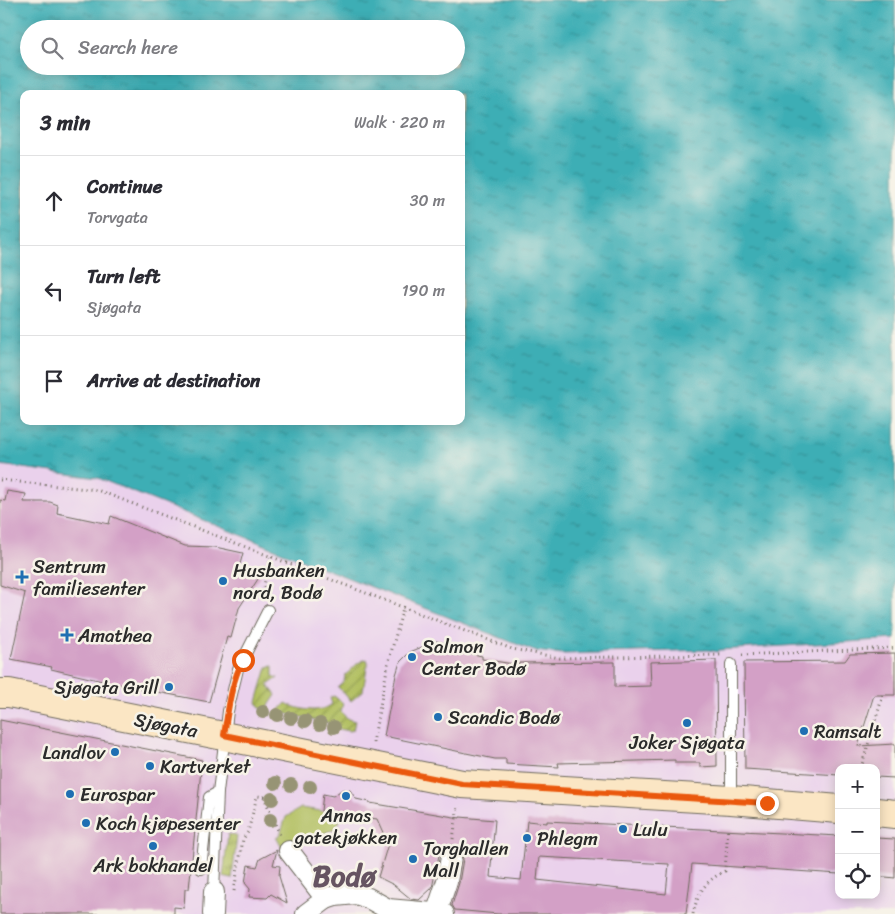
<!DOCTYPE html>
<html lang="en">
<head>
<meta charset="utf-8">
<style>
	:root { --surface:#fff; --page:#f2f2f3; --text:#2b2b33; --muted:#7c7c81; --line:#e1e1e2 }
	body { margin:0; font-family:Sriracha,sans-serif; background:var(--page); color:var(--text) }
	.controls { position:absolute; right:15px; bottom:15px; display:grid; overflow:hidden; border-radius:10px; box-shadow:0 2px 12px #0003 }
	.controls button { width:45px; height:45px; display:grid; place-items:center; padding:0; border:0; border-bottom:1px solid var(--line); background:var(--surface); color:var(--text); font:25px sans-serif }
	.stop { position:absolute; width:15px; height:15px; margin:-11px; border:4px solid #ea580c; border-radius:50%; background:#fff }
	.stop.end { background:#ea580c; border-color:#fff; box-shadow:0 1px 5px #0008 }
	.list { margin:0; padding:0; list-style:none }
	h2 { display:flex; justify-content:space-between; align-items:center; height:65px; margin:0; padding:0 20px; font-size:21px }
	h2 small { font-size:16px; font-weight:400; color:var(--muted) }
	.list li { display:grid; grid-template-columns:32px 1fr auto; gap:15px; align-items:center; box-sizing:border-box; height:90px; padding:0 20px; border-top:1px solid var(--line) }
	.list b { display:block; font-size:19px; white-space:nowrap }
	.list p { margin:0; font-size:16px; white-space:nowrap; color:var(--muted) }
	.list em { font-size:16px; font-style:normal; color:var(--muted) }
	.icon { flex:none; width:28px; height:28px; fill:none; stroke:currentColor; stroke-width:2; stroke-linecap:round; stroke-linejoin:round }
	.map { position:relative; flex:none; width:895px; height:914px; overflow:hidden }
	.search { position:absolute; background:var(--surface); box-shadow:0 2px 12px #0003; left:20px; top:20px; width:445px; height:55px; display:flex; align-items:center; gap:12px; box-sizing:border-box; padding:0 18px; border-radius:28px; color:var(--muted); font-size:19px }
	.panel { position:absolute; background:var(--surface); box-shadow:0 2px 12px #0003; left:20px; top:90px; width:445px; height:335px; border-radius:10px }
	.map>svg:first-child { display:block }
</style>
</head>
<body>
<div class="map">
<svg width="895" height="914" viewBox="0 0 895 914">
	<defs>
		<pattern id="grass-tufts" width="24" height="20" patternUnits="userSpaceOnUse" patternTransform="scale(1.25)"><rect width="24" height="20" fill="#b2c062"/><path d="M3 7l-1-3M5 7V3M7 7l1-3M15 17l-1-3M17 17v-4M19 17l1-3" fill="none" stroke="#919c51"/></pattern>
		<pattern id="garden-furrows" width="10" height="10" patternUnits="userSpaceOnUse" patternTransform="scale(1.25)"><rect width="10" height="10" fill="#b2c062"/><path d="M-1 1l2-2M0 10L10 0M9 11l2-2" fill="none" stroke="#919c51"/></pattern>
		<pattern id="water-ripples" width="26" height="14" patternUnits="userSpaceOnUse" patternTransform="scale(1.25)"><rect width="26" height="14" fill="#3caeb5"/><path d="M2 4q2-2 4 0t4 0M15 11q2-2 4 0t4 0" fill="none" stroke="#338e93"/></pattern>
	</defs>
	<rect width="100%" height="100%" fill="#f7f3e8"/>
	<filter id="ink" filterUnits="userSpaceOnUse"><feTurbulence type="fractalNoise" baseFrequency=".02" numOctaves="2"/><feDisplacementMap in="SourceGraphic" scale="10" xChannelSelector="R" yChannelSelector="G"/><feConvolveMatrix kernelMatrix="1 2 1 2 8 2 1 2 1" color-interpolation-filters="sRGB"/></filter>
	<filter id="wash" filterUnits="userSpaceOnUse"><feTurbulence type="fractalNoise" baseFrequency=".0096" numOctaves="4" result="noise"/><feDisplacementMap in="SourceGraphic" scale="20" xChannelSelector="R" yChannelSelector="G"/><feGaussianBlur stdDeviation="1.12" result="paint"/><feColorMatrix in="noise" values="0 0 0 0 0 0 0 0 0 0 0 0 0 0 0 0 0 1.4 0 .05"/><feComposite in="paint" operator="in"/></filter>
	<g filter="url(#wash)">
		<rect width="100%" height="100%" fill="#e9deba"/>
		<path fill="#ead1ec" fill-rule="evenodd" d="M 0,465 L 98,478 L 285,553 L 535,651 L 562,654 L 708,650 L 718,652 L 719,650 L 895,639 L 895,914 L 0,914 ZM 839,768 L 876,768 L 876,895 L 839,895 Z"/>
		<path fill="url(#grass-tufts)" stroke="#6e7646" d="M 228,834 L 237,836 L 232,879 L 223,877 Z"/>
		<path fill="#b2c062" stroke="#6e7646" d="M 301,808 L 342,814 C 340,821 339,825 333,830 L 282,848 L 276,837 L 280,835 L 286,817 Z"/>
		<g fill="url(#garden-furrows)" stroke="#6e7646">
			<path d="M 367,659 L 368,662 L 363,691 L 351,701 L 338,687 L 344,682 L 345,675 C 354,669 354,663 367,659 Z"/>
			<path d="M 273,666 L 273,676 L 278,678 L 268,685 L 276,695 L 266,710 L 260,708 L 257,702 L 267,667 Z"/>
			<path d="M 334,696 L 343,703 L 341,712 L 348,719 L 355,721 L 353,730 L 350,731 L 338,729 L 337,725 L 278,712 L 286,703 C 298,710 320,714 332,704 L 330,698 Z"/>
		</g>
		<path fill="url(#water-ripples)" stroke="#346c70" fill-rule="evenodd" d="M 0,0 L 895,0 L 895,639 L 719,650 L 718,652 L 708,650 L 562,654 L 534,651 L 285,553 L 98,478 L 0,465 ZM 29,29 L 456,29 L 456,66 L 29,66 ZM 24,94 L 461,94 L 461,421 L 24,421 Z"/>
		<g id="blocks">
			<g fill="#d3a0c6" fill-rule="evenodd">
				<path d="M 7,491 L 26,494 L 24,502 L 50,502 L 58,505 L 57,513 L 109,524 L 111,516 L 185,546 L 215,547 L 243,553 L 239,568 L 260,576 L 239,608 L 231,638 L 227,637 L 209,702 L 111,683 L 51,669 L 52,667 L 11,659 L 25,593 L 0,585 L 0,500 L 5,501 Z"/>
				<path d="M 436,641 L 459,646 L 458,651 L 482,656 L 482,659 L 519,665 L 519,663 L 615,662 L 615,687 L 651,686 L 650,662 L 716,660 L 717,766 L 700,767 L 700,763 L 675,763 L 675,760 L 558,763 L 559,767 L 506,764 L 506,759 L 495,759 L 384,736 L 396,675 L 400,662 L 410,652 L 422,647 L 435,647 Z"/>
				<path d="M 895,653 L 895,695 L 874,695 L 858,746 L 895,744 L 895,778 L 876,777 L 876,768 L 839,768 L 839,775 L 745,769 L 744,662 L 845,661 L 850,654 Z"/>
				<path d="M 0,720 L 202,760 L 189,889 L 185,889 L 184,908 L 174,907 L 174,914 L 0,914 Z"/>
				<path d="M 343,789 L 350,790 L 356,799 L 370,802 L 370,803 L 460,818 L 460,817 L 495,820 L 490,877 L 521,880 L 527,821 L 547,823 L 547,821 L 839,836 L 839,874 L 692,864 L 686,914 L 498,914 L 455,910 L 452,905 L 459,883 L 463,859 L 462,853 L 459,848 L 452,845 L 446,846 L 442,849 L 439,855 L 432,888 L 419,900 L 411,899 L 394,885 L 378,877 L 388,844 L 377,819 L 321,811 L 323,794 L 333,796 ZM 539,857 L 669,864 L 666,894 L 537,880 Z"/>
				<path d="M 876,838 L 895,839 L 895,878 L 876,876 Z"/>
				<path d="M 277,850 L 273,865 L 280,866 L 279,876 L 287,903 L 271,894 L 267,898 L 249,897 L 250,889 L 245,883 L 248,865 L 257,867 L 260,859 Z"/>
			</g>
		</g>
	</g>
	<g filter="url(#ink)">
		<use href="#blocks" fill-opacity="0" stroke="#6e6a5d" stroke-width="1"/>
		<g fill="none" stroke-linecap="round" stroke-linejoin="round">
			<g stroke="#6e6a5d" stroke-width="12">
				<g id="lane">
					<path d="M 731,800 L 731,664"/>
					<path d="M 201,869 L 209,797 L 218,792"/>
					<path d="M 214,892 L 218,792 L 228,711 L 238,669 L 268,610"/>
				</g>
			</g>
			<g stroke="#6e6a5d" stroke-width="22">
				<g id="street">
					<path d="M 289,851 L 326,899 L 306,914"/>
					<path d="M 326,899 L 335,896 L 356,894 L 368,898 L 388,909 L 444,914"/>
					<path d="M 213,914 L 214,892"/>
					<path d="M 436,914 L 447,881 L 451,857"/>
				</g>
			</g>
			<g stroke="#6e6a5d" stroke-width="30">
				<g id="secondary">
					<path d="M 0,693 L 9,693 L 462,784 L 731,800 L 839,809"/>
					<path d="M 876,812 L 895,814"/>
				</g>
			</g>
			<g stroke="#6e6a5d" stroke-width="3" stroke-dasharray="1 4" stroke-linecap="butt">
				<path d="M 0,480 L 97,490 L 512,649 L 560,658 L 721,655"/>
				<path d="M 266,597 L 264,585 L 271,557"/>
				<path d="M 742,655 L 895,648"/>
				<path d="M 373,743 L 388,664 L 403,608"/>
				<path d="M 861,768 L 883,695"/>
				<path d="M 453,839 L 458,806"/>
				<path d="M 234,891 L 243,839 L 248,832 L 257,796 L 264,797 L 280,835"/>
				<path d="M 693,914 C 698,892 705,881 725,871 L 728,827"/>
			</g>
			<use href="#lane" stroke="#fff" stroke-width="10"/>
			<use href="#street" stroke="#fff" stroke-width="20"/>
			<use href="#secondary" stroke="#fbe6c4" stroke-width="28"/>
		</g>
		<g fill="#979475">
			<circle cx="263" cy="712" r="7"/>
			<circle cx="277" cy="715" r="7"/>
			<circle cx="291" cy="718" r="7"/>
			<circle cx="305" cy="721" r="7"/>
			<circle cx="320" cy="724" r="7"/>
			<circle cx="334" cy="727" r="7"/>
			<circle cx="275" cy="783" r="7"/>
			<circle cx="291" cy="785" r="7"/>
			<circle cx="310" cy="787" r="7"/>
			<circle cx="272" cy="799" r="7"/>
			<circle cx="270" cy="820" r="7"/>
		</g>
	</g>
	<g fill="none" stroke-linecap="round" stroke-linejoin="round" filter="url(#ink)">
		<path stroke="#ea580c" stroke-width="6" d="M 243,660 C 231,682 228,711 224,735 L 462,784 L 767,803"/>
	</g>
	<g fill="#1f6fb2" stroke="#f7f3e8" stroke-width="2">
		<path d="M19.5 569.5h5v5h5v5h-5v5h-5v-5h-5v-5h5z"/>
		<circle cx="223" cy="581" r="5"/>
		<path d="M64.5 627.5h5v5h5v5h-5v5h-5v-5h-5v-5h5z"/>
		<circle cx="412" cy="657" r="5"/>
		<circle cx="169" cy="687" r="5"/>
		<circle cx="438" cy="717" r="5"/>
		<circle cx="687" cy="723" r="5"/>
		<circle cx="804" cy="731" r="5"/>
		<circle cx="115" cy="752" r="5"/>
		<circle cx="150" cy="766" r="5"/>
		<circle cx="70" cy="794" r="5"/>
		<circle cx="346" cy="796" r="5"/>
		<circle cx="86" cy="823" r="5"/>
		<circle cx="623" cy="829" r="5"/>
		<circle cx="527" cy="838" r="5"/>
		<circle cx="153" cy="846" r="5"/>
		<circle cx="413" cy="859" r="5"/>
	</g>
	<g text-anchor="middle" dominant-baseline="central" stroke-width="5" stroke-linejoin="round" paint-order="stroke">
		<g font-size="19" fill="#2b2b2b" stroke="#f7f3e8" text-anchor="start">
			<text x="33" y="566">Sentrum<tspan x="33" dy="22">familiesenter</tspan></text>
			<text x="233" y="570">Husbanken<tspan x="233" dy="22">nord, Bodø</tspan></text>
			<text x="78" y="635">Amathea</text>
			<text x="422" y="646">Salmon<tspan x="422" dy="22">Center Bodø</tspan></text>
			<text x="159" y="687" text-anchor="end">Sjøgata Grill</text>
			<text x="448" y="717">Scandic Bodø</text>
			<text x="814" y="731">Ramsalt</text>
			<text x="687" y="742" text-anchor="middle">Joker Sjøgata</text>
			<text x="105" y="752" text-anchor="end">Landlov</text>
			<text x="160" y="766">Kartverket</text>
			<text x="80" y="794">Eurospar</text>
			<text x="346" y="815" text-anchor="middle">Annas<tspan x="346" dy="22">gatekjøkken</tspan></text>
			<text x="96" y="823">Koch kjøpesenter</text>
			<text x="633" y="829">Lulu</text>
			<text x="537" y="838">Phlegm</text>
			<text x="423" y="848">Torghallen<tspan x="423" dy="22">Mall</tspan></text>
			<text x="153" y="865" text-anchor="middle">Ark bokhandel</text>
		</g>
		<g font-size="19" fill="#2b2b2b" stroke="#f7f3e8">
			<text transform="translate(166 725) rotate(11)">Sjøgata</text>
		</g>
		<g font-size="29" font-weight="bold" fill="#665461" stroke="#f7f3e8">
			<text x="344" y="876">Bodø</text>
		</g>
	</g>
</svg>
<div class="controls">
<button>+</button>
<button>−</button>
<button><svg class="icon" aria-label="locate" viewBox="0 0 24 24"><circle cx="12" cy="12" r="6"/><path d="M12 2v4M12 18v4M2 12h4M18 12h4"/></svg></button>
</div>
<div class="stop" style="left:243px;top:660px"></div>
<div class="stop end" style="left:767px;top:803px"></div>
<div class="search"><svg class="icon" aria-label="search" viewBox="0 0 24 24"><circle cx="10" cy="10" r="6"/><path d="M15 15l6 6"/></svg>Search here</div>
<section class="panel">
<h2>3 min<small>Walk · 220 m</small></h2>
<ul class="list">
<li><svg class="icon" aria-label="ahead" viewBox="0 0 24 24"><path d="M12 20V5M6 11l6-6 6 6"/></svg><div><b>Continue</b><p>Torvgata</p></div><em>30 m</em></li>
<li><svg class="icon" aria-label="left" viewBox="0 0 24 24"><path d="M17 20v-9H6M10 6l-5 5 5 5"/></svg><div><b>Turn left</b><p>Sjøgata</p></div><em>190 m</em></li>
<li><svg class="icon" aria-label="arrive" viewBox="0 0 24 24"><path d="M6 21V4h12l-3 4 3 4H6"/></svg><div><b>Arrive at destination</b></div></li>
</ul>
</section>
</div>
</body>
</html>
